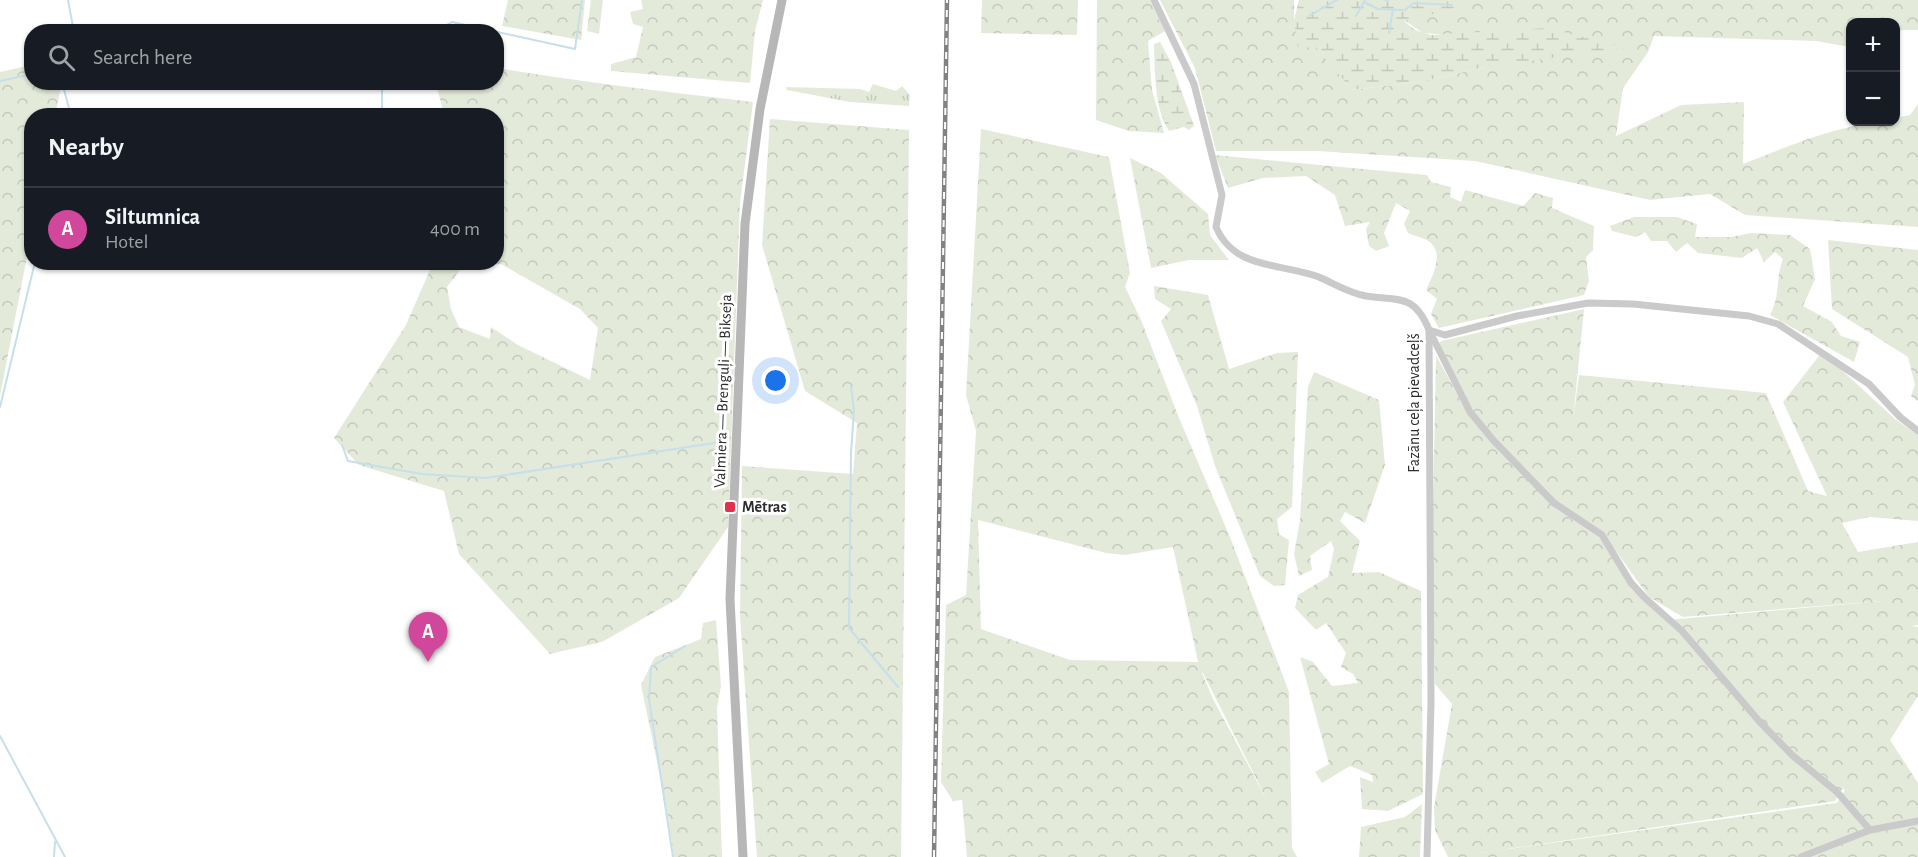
<!DOCTYPE html>
<html lang="en">
<head>
<meta charset="utf-8">
<style>
	:root { --surface:#171b24; --page:#242831; --text:#f1f3f6; --muted:#9ea1a6; --line:#363941; --accent:#8c9099 }
	body { margin:0; font-family:"Alegreya Sans",sans-serif; background:var(--page); color:var(--text) }
	.controls { position:absolute; right:18px; top:18px; display:grid; overflow:hidden; border-radius:12px; box-shadow:0 2px 4px #0004 }
	.controls button { width:54px; height:54px; display:grid; place-items:center; padding:0; border:0; border-bottom:2px solid var(--line); background:var(--surface); color:var(--text); font:30px sans-serif }
	.you { position:absolute; left:776px; top:381px; width:21px; height:21px; margin:-15px; border:4px solid #fff; border-radius:50%; background:#1a73e8; box-shadow:0 0 0 9px #1a73e833 }
	.badge { display:grid; place-items:center; width:39px; height:39px; border-radius:50%; background:var(--accent); color:#fff; font-size:20px; font-weight:700 }
	.pin { position:absolute; translate:-50% -50px; filter:drop-shadow(0 2px 3px #0008) }
	.pin::after { content:''; position:absolute; top:32px; width:21px; height:18px; background:inherit; clip-path:polygon(0 0,100% 0,50% 100%) }
	.list { margin:0; padding:0; list-style:none }
	h2 { display:flex; justify-content:space-between; align-items:center; height:78px; margin:0; padding:0 24px; font-size:26px }
	h2 small { font-size:20px; font-weight:400; color:var(--muted) }
	.list li { display:grid; grid-template-columns:39px 1fr auto; gap:18px; align-items:center; box-sizing:border-box; height:84px; padding:0 24px; border-top:2px solid var(--line) }
	.list b { display:block; font-size:22px; white-space:nowrap }
	.list p { margin:0; font-size:20px; white-space:nowrap; color:var(--muted) }
	.list em { font-size:20px; font-style:normal; color:var(--muted) }
	.icon { flex:none; width:33px; height:33px; fill:none; stroke:currentColor; stroke-width:2; stroke-linecap:round; stroke-linejoin:round }
	.map { position:relative; flex:none; width:1918px; height:857px; overflow:hidden }
	.search { position:absolute; background:var(--surface); box-shadow:0 2px 4px #0004; left:24px; top:24px; width:480px; height:66px; display:flex; align-items:center; gap:15px; box-sizing:border-box; padding:0 21px; border-radius:24px; color:var(--muted); font-size:22px }
	.panel { position:absolute; background:var(--surface); box-shadow:0 2px 4px #0004; left:24px; top:108px; width:480px; height:162px; border-radius:24px }
	.map>svg:first-child { display:block }
</style>
</head>
<body>
<div class="map">
<svg width="1918" height="857" viewBox="0 0 1918 857">
	<defs>
		<pattern id="grass-tufts" width="24" height="20" patternUnits="userSpaceOnUse" patternTransform="scale(1.5)"><rect width="24" height="20" fill="#e4eada"/><path d="M3 7l-1-3M5 7V3M7 7l1-3M15 17l-1-3M17 17v-4M19 17l1-3" fill="none" stroke="#c4c9bb"/></pattern>
		<pattern id="forest-crowns" width="20" height="18" patternUnits="userSpaceOnUse" patternTransform="scale(1.5)"><rect width="20" height="18" fill="#e4eada"/><path d="M2 6a3 3 0 1 1 6 0M12 15a3 3 0 1 1 6 0" fill="none" stroke="#c4c9bb"/></pattern>
		<pattern id="wetland-marsh" width="20" height="14" patternUnits="userSpaceOnUse" patternTransform="scale(1.5)"><rect width="20" height="14" fill="#e4eada"/><path d="M1 5h8M5 5V1M11 12h8M15 12V8" fill="none" stroke="#c4c9bb"/></pattern>
	</defs>
	<rect width="100%" height="100%" fill="#fff"/>
	<path fill="url(#grass-tufts)" d="M 873,84 L 896,91 L 902,86 L 910,95 L 909,106 L 850,102 L 787,90 L 786,87 L 860,89 L 869,92 Z"/>
	<g fill="url(#forest-crowns)" fill-rule="evenodd">
		<path d="M 508,0 L 585,0 L 581,40 L 502,26 Z"/>
		<path d="M 591,0 L 603,0 L 599,34 L 587,31 Z"/>
		<path d="M 641,0 L 763,0 L 755,31 L 750,83 L 611,71 L 611,64 L 636,57 L 643,27 L 633,24 L 630,12 L 643,9 Z"/>
		<path d="M 982,0 L 1078,0 L 1077,35 L 981,33 Z"/>
		<path d="M 1097,0 L 1150,0 L 1165,31 L 1148,41 L 1152,90 L 1164,133 L 1129,131 L 1096,120 Z"/>
		<path d="M 1160,0 L 1294,0 L 1294,20 L 1352,90 L 1426,81 L 1484,67 L 1447,35 L 1423,33 L 1404,20 L 1457,8 L 1448,0 L 1918,0 L 1918,30 L 1901,30 L 1896,41 L 1896,22 L 1850,22 L 1850,47 L 1816,41 L 1654,36 L 1648,52 L 1623,88 L 1616,136 L 1681,105 L 1744,102 L 1743,164 C 1793,145 1841,122 1896,122 L 1896,118 L 1910,115 L 1918,104 L 1918,227 L 1745,215 L 1710,194 L 1650,200 L 1475,161 L 1317,151 L 1216,151 L 1195,68 Z"/>
		<path d="M 31,65 L 32,82 L 62,83 L 55,115 L 32,116 L 31,236 L 0,396 L 0,72 Z"/>
		<path d="M 497,68 C 582,82 667,92 753,102 L 740,203 L 728,527 L 679,598 L 602,642 L 550,654 L 459,554 L 444,491 L 359,465 L 334,438 L 406,325 L 433,263 L 496,262 L 496,116 L 444,115 L 436,83 L 496,82 ZM 501,264 L 580,309 L 598,328 L 590,380 L 518,345 L 491,327 L 490,339 L 459,327 L 451,309 L 447,287 L 463,266 Z"/>
		<path d="M 770,119 L 909,130 L 901,857 L 757,857 L 740,616 L 742,466 L 853,474 L 857,423 L 805,391 L 762,245 Z"/>
		<path d="M 981,129 L 1109,157 L 1130,273 L 1125,287 L 1141,320 L 1179,418 L 1230,537 L 1289,692 L 1292,848 L 1297,857 L 967,857 L 962,800 L 953,801 L 941,782 L 946,605 L 966,595 L 976,431 L 966,395 ZM 978,520 L 1106,553 L 1125,555 L 1173,547 L 1198,662 L 1070,660 L 981,629 ZM 1202,673 L 1203,673 L 1269,804 L 1213,699 Z"/>
		<path d="M 1215,155 L 1427,175 L 1431,182 L 1451,187 L 1450,197 L 1461,202 L 1465,190 L 1523,206 L 1535,193 L 1553,198 L 1552,208 L 1594,226 L 1593,250 L 1586,257 L 1589,281 L 1584,295 L 1439,328 L 1431,314 L 1437,299 L 1426,290 C 1432,277 1444,256 1431,243 C 1426,238 1414,236 1408,233 L 1404,224 L 1410,211 L 1396,203 L 1384,233 L 1389,246 L 1376,251 L 1369,246 L 1366,229 L 1370,222 L 1345,226 L 1335,195 L 1306,176 L 1263,178 L 1228,188 Z"/>
		<path d="M 1130,158 L 1161,173 L 1208,214 L 1210,235 L 1229,260 L 1189,260 L 1151,268 Z"/>
		<path d="M 1634,217 L 1677,217 L 1697,224 L 1695,237 L 1731,237 L 1751,233 L 1790,235 L 1810,249 L 1815,279 L 1803,306 L 1832,322 L 1841,336 L 1860,342 L 1854,362 L 1770,315 C 1781,295 1775,279 1783,259 L 1775,252 L 1764,262 L 1757,248 L 1742,258 L 1698,253 L 1687,243 L 1676,252 L 1667,241 L 1651,241 L 1645,232 L 1636,237 L 1612,231 L 1610,226 Z"/>
		<path d="M 1828,240 L 1918,250 L 1918,401 L 1911,396 L 1915,385 L 1908,357 L 1832,309 Z"/>
		<path d="M 1154,286 L 1208,295 L 1229,369 L 1277,353 L 1298,352 L 1292,507 L 1277,519 L 1279,534 L 1289,540 L 1285,585 L 1274,586 L 1260,576 L 1215,466 L 1197,406 L 1161,321 L 1171,309 L 1155,299 Z"/>
		<path d="M 1584,309 L 1573,420 L 1579,375 L 1766,393 L 1808,491 L 1827,496 L 1783,402 L 1822,352 L 1895,419 L 1918,435 L 1918,521 L 1869,517 L 1842,523 L 1858,552 L 1918,542 L 1918,625 L 1911,626 L 1918,627 L 1918,696 L 1890,740 L 1918,783 L 1918,857 L 1448,857 L 1435,830 L 1434,807 L 1452,704 L 1435,684 L 1432,557 L 1436,355 L 1468,414 L 1494,446 L 1555,508 L 1601,539 L 1613,555 L 1631,589 L 1667,620 L 1882,601 L 1683,617 L 1649,597 L 1603,533 L 1549,496 L 1471,411 L 1438,346 L 1441,341 ZM 1843,788 L 1845,790 L 1837,803 L 1480,853 L 1835,801 Z"/>
		<path d="M 1314,372 L 1379,400 L 1385,465 L 1365,523 L 1345,512 L 1340,521 L 1360,541 L 1352,573 L 1379,572 L 1421,591 L 1423,794 L 1388,811 L 1362,809 L 1360,777 L 1373,782 L 1372,775 L 1350,766 L 1322,783 L 1315,772 L 1329,764 L 1300,657 L 1313,662 L 1332,686 L 1358,683 L 1353,674 L 1341,667 L 1346,653 L 1326,623 L 1316,630 L 1295,608 L 1298,595 L 1328,577 L 1334,549 L 1331,541 L 1310,556 L 1312,570 L 1299,576 L 1294,554 L 1300,520 L 1308,387 Z"/>
		<path d="M 716,620 L 721,686 L 717,708 L 722,857 L 674,857 L 666,805 L 641,685 L 655,657 L 701,639 L 703,623 Z"/>
		<path d="M 1422,804 L 1420,857 L 1359,857 L 1361,827 L 1405,817 Z"/>
	</g>
	<g fill="url(#wetland-marsh)">
		<path d="M 1299,0 L 1448,0 L 1458,8 L 1404,21 L 1415,30 L 1431,35 L 1547,28 L 1627,48 L 1484,67 L 1426,81 L 1352,90 L 1316,47 L 1298,48 L 1294,20 Z"/>
		<path d="M 1160,42 L 1171,62 L 1194,126 L 1189,130 L 1184,127 L 1169,131 C 1154,108 1155,71 1154,44 Z"/>
	</g>
	<g fill="none" stroke-linecap="round" stroke-linejoin="round">
		<g stroke="#c6dfea" stroke-width="2">
			<path d="M 68,0 L 74,32"/>
			<path d="M 1385,0 L 1388,1"/>
			<path d="M 1364,2 L 1378,9 L 1405,10 L 1414,3 L 1452,5"/>
			<path d="M 1309,16 L 1337,0"/>
			<path d="M 1356,16 L 1365,0"/>
			<path d="M 434,32 L 452,22 L 575,49 L 582,0"/>
			<path d="M 1389,33 L 1393,9"/>
			<path d="M 0,81 L 32,74"/>
			<path d="M 62,82 L 71,116"/>
			<path d="M 382,82 L 382,116"/>
			<path d="M 851,387 L 854,410 L 851,453 L 849,628 L 898,687"/>
			<path d="M 0,407 L 35,262"/>
			<path d="M 342,445 L 348,461 L 422,474 L 486,478 L 727,441"/>
			<path d="M 0,736 L 65,857"/>
			<path d="M 54,857 L 55,842"/>
			<path d="M 673,857 L 649,699 L 651,667 L 685,646"/>
		</g>
		<g stroke="#cacaca" stroke-width="7">
			<path d="M 1154,0 L 1194,84 L 1222,195 L 1216,227 C 1234,270 1282,263 1319,277 C 1335,284 1349,293 1366,296 C 1398,301 1414,293 1429,330 L 1431,702 L 1427,857"/>
			<path d="M 1429,330 L 1445,335 L 1517,316 L 1588,303 L 1633,304 L 1749,316 L 1778,324 L 1869,384 L 1900,417 L 1918,431"/>
			<path d="M 1430,332 L 1470,412 L 1494,441 L 1554,503 L 1602,535 L 1631,583 L 1645,598 L 1682,631 L 1759,721 L 1792,755 L 1837,792 L 1870,830 L 1918,821"/>
			<path d="M 1801,857 L 1870,830"/>
		</g>
		<path stroke="#b7b7b7" stroke-width="9" d="M 743,857 L 730,599 L 745,224 L 760,109 L 782,0"/>
		<g stroke="#828282" stroke-width="4.5">
			<path id="rail" d="M 934,857 L 947,0"/>
		</g>
		<use href="#rail" stroke="#fff" stroke-width="2" stroke-dasharray="7" stroke-linecap="butt"/>
	</g>
	<rect fill="#e1314d" stroke="#fff" stroke-width="2" x="724" y="501" width="12" height="12" rx="3"/>
	<g text-anchor="middle" dominant-baseline="central" stroke-width="6" stroke-linejoin="round" paint-order="stroke">
		<g font-size="16" fill="#2d2d2d" stroke="#fff">
			<text transform="translate(723 391) rotate(-88)">Valmiera — Brenguļi — Bikseja</text>
			<text transform="translate(1414 403) rotate(-90)">Fazānu ceļa pievadceļš</text>
		</g>
		<g font-size="16" font-weight="bold" fill="#2d2d2d" stroke="#fff" text-anchor="start">
			<text x="742" y="507">Mētras</text>
		</g>
	</g>
</svg>
<div class="controls">
<button>+</button>
<button>−</button>
</div>
<div class="you"></div>
<div class="pin badge" style="left:428px;top:662px;background:#d1479c">A</div>
<div class="search"><svg class="icon" aria-label="search" viewBox="0 0 24 24"><circle cx="10" cy="10" r="6"/><path d="M15 15l6 6"/></svg>Search here</div>
<section class="panel">
<h2>Nearby<small></small></h2>
<ul class="list">
<li><span class="badge" style="background:#d1479c">A</span><div><b>Siltumnica</b><p>Hotel</p></div><em>400 m</em></li>
</ul>
</section>
</div>
</body>
</html>
